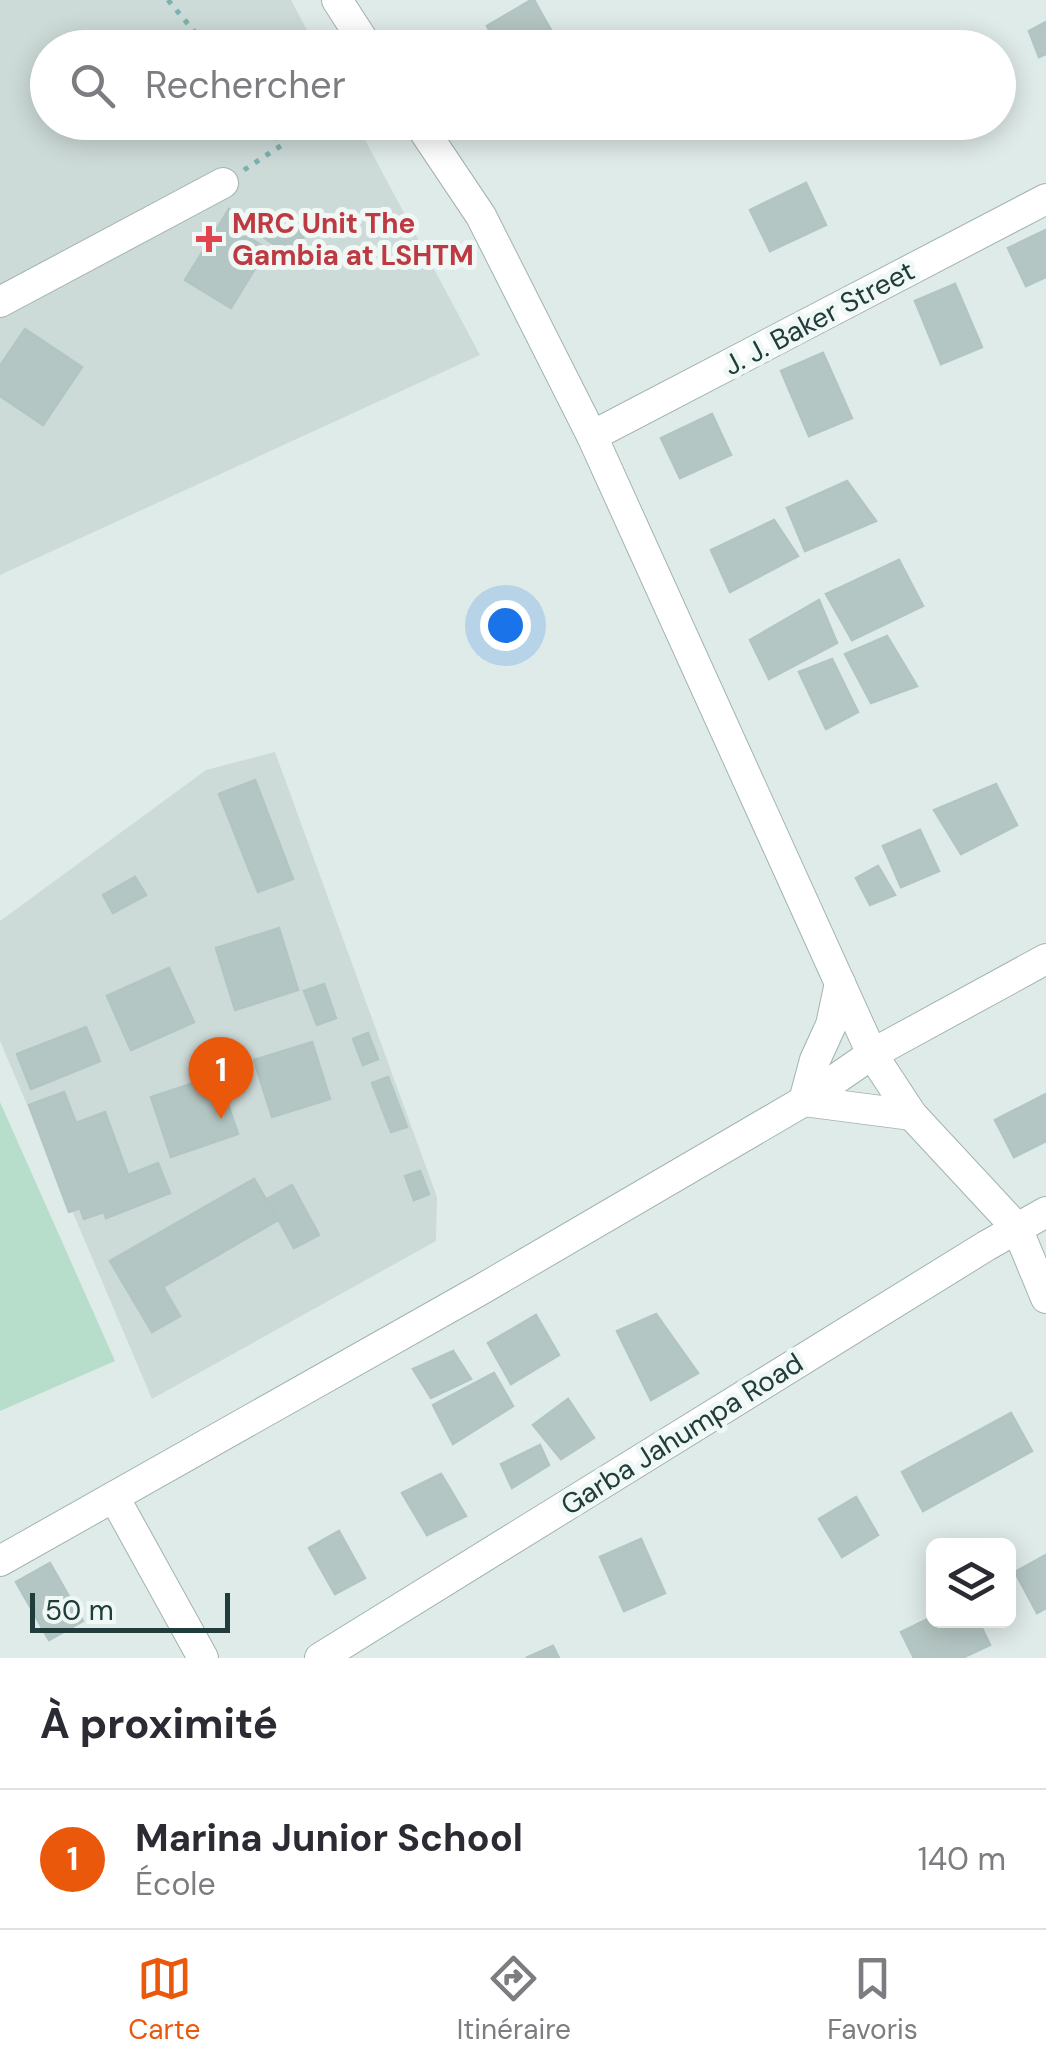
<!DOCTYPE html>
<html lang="fr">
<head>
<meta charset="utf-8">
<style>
	:root { --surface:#fff; --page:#f2f2f3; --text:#2b2b33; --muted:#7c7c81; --line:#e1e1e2; --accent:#ea580c }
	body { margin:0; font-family:"DM Sans",sans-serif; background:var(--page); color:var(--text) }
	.controls { position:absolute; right:30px; bottom:30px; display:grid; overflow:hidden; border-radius:15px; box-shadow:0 5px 25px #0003 }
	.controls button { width:90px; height:90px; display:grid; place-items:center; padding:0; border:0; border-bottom:2px solid var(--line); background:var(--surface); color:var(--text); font:50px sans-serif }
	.scale { position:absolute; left:30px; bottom:25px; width:200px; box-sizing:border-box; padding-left:10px; border:5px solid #203c3b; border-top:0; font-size:28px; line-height:35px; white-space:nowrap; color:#203c3b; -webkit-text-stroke:8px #f0f8f6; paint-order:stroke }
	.you { position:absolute; left:505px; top:625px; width:35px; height:35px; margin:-25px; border:8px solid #fff; border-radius:50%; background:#1a73e8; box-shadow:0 0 0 15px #1a73e833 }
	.badge { display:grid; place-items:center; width:65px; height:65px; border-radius:50%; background:var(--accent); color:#fff; font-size:32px; font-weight:700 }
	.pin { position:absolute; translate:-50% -82px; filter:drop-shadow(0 2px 5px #0008) }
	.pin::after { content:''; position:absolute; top:52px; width:35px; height:30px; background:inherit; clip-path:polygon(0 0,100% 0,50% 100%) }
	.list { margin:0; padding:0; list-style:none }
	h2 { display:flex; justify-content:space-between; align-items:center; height:130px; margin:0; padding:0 40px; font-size:42px }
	h2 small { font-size:32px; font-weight:400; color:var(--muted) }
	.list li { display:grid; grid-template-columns:65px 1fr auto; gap:30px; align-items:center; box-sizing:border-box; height:140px; padding:0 40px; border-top:2px solid var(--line) }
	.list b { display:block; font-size:38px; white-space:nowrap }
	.list p { margin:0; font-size:32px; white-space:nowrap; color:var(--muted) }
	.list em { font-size:32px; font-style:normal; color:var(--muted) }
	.icon { flex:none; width:55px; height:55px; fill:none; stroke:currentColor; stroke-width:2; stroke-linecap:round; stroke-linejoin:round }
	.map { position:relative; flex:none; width:1046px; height:1658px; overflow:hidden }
	.search { position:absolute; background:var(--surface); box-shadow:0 5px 25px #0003; left:30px; right:30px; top:30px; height:110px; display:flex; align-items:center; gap:25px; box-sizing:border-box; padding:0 35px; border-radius:55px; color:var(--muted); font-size:38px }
	.sheet { height:270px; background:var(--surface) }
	nav { display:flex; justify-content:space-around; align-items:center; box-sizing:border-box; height:140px; border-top:2px solid var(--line); background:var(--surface); font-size:28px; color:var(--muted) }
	nav a { display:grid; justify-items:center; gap:5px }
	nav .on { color:var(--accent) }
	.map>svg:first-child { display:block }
</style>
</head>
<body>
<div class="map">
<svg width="1046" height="1658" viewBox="0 0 1046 1658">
	<rect width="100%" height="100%" fill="#dfebe9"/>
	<g fill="#cddbd8">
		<path d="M 0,0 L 291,0 L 316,47 L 48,48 L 48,122 L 356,123 L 480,355 L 0,575 Z"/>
		<path d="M 275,752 L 437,1197 L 436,1241 L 152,1399 L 0,1041 L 0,921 L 206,770 Z"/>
	</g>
	<path fill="#b7ddcb" d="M 0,1102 L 115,1361 L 0,1411 Z"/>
	<g fill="#b4c6c3" stroke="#b1c5c2" stroke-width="2.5">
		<path d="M 531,0 L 534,0 L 561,48 L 499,48 L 487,26 Z"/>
		<path d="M 1046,22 L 1046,54 L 1039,57 L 1029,31 Z"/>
		<path d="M 806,183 L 826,225 L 770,251 L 750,210 Z"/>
		<path d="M 229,209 L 253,223 L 245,235 L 267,249 L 231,308 L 185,280 Z"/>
		<path d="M 281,211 L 309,229 L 291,256 L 263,237 Z"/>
		<path d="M 1046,230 L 1046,277 L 1026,286 L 1008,248 Z"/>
		<path d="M 955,284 L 982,347 L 941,364 L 915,301 Z"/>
		<path d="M 25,329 L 82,367 L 43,425 L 0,396 L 0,366 Z"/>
		<path d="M 823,353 L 852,418 L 809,436 L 781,371 Z"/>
		<path d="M 712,414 L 731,455 L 680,478 L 661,438 Z"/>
		<path d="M 847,481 L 876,521 L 805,551 L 787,508 Z"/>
		<path d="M 774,520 L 798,556 L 730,592 L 711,550 Z"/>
		<path d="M 899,560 L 923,606 L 852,640 L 826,594 Z"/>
		<path d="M 819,600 L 837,643 L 769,679 L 750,640 Z"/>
		<path d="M 887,636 L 917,686 L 871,703 L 845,654 Z"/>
		<path d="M 832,659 L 858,712 L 826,729 L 799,672 Z"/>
		<path d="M 255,780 L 293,879 L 258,892 L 219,794 Z"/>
		<path d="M 996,784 L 1017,825 L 961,854 L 934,810 Z"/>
		<path d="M 920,830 L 939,871 L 901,887 L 883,846 Z"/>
		<path d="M 878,866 L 895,895 L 870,905 L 856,878 Z"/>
		<path d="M 135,877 L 146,895 L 113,913 L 103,895 Z"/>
		<path d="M 279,928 L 298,990 L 235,1010 L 216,948 Z"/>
		<path d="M 169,968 L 194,1022 L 131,1050 L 107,996 Z"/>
		<path d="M 324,984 L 336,1018 L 317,1025 L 304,991 Z"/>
		<path d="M 86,1027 L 100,1061 L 31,1089 L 17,1054 Z"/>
		<path d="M 368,1033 L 378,1059 L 363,1065 L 353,1039 Z"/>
		<path d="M 312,1042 L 330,1099 L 272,1117 L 254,1060 Z"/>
		<path d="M 218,1075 L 238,1134 L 171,1157 L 151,1097 Z"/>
		<path d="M 388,1077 L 407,1127 L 391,1132 L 372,1083 Z"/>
		<path d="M 64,1092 L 76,1123 L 105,1112 L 128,1175 L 158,1163 L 170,1193 L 106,1218 L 104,1212 L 84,1219 L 80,1208 L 69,1212 L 29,1105 Z"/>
		<path d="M 1046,1094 L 1046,1141 L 1014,1157 L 995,1120 Z"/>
		<path d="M 420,1171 L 429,1194 L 414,1200 L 405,1176 Z"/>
		<path d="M 254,1179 L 278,1220 L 163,1287 L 180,1316 L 152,1332 L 110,1261 Z"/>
		<path d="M 292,1185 L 319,1235 L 294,1248 L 267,1199 Z"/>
		<path d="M 656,1314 L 698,1373 L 651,1400 L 617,1331 Z"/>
		<path d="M 536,1315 L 559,1355 L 511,1384 L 488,1343 Z"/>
		<path d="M 453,1351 L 471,1379 L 431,1398 L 413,1369 Z"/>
		<path d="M 494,1373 L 513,1406 L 453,1444 L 433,1405 Z"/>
		<path d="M 568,1399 L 594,1438 L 561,1459 L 533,1425 Z"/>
		<path d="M 1011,1413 L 1032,1451 L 923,1511 L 902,1472 Z"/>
		<path d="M 540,1445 L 549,1465 L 512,1488 L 501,1464 Z"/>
		<path d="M 441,1474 L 466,1516 L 427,1535 L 402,1493 Z"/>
		<path d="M 856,1497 L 878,1535 L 842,1557 L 819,1519 Z"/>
		<path d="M 339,1531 L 365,1578 L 335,1594 L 309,1548 Z"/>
		<path d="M 641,1539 L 665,1593 L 624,1611 L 600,1557 Z"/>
		<path d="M 1046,1555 L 1046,1608 L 1037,1613 L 1015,1572 Z"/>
		<path d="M 50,1563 L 83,1621 L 49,1640 L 16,1582 Z"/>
		<path d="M 934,1616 L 934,1620 L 978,1620 L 990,1645 L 962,1658 L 914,1658 L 901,1632 Z"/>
		<path d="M 553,1646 L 559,1658 L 526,1658 Z"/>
	</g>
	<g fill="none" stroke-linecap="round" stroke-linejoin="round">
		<g stroke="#a2b3b1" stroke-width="32">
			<g id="minor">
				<path d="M 337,0 L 368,48"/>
				<path d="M 418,122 L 481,216 L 592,436 L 872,1054 L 912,1115 L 1017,1228 L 1046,1298"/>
				<path d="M 0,302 L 223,183"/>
				<path d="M 592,436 L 1046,199"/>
				<path d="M 840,983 L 831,1025 L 815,1060 L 804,1101 L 912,1115"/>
				<path d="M 114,1497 L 203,1658"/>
				<path d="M 0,1561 L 482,1289 L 804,1101 L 872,1054 L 1046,959"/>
				<path d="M 320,1658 L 986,1246 L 1046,1212"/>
			</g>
		</g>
		<g stroke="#7eb0ad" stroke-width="5" stroke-dasharray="5 8" stroke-linecap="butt">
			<path d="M 168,0 L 208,48"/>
			<path d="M 244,170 L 282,145 L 268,122"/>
		</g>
		<use href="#minor" stroke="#fff" stroke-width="30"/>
	</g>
	<path fill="#e0444e" stroke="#f0f8f6" stroke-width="4" d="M204 224h10v10h10v10h-10v10h-10v-10h-10v-10h10z"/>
	<g text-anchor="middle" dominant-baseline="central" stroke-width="10" stroke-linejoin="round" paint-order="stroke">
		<g font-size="28" font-weight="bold" fill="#be3a42" stroke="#f0f8f6" text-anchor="start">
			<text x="232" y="223">MRC Unit The<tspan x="232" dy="32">Gambia at LSHTM</tspan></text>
		</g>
		<g font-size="28" fill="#203c3b" stroke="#f0f8f6">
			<text transform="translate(819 318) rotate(-28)">J. J. Baker Street</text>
			<text transform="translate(682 1434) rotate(-32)">Garba Jahumpa Road</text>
		</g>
	</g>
</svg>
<div class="controls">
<button><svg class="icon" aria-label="layers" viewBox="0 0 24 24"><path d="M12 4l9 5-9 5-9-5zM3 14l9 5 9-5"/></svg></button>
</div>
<div class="scale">50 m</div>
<div class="you"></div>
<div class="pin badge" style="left:221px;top:1119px">1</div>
<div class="search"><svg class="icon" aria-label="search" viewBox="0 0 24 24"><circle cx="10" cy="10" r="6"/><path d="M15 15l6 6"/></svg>Rechercher</div>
</div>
<section class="sheet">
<h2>À proximité<small></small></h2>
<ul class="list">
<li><span class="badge">1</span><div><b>Marina Junior School</b><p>École</p></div><em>140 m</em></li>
</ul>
</section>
<nav>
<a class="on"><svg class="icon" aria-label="map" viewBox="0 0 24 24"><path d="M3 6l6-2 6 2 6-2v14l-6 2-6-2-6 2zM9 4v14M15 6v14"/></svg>Carte</a>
<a><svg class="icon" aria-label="directions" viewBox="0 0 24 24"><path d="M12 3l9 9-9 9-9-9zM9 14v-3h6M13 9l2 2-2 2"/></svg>Itinéraire</a>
<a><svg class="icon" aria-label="saved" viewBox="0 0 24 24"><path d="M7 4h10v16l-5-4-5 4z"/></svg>Favoris</a>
</nav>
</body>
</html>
